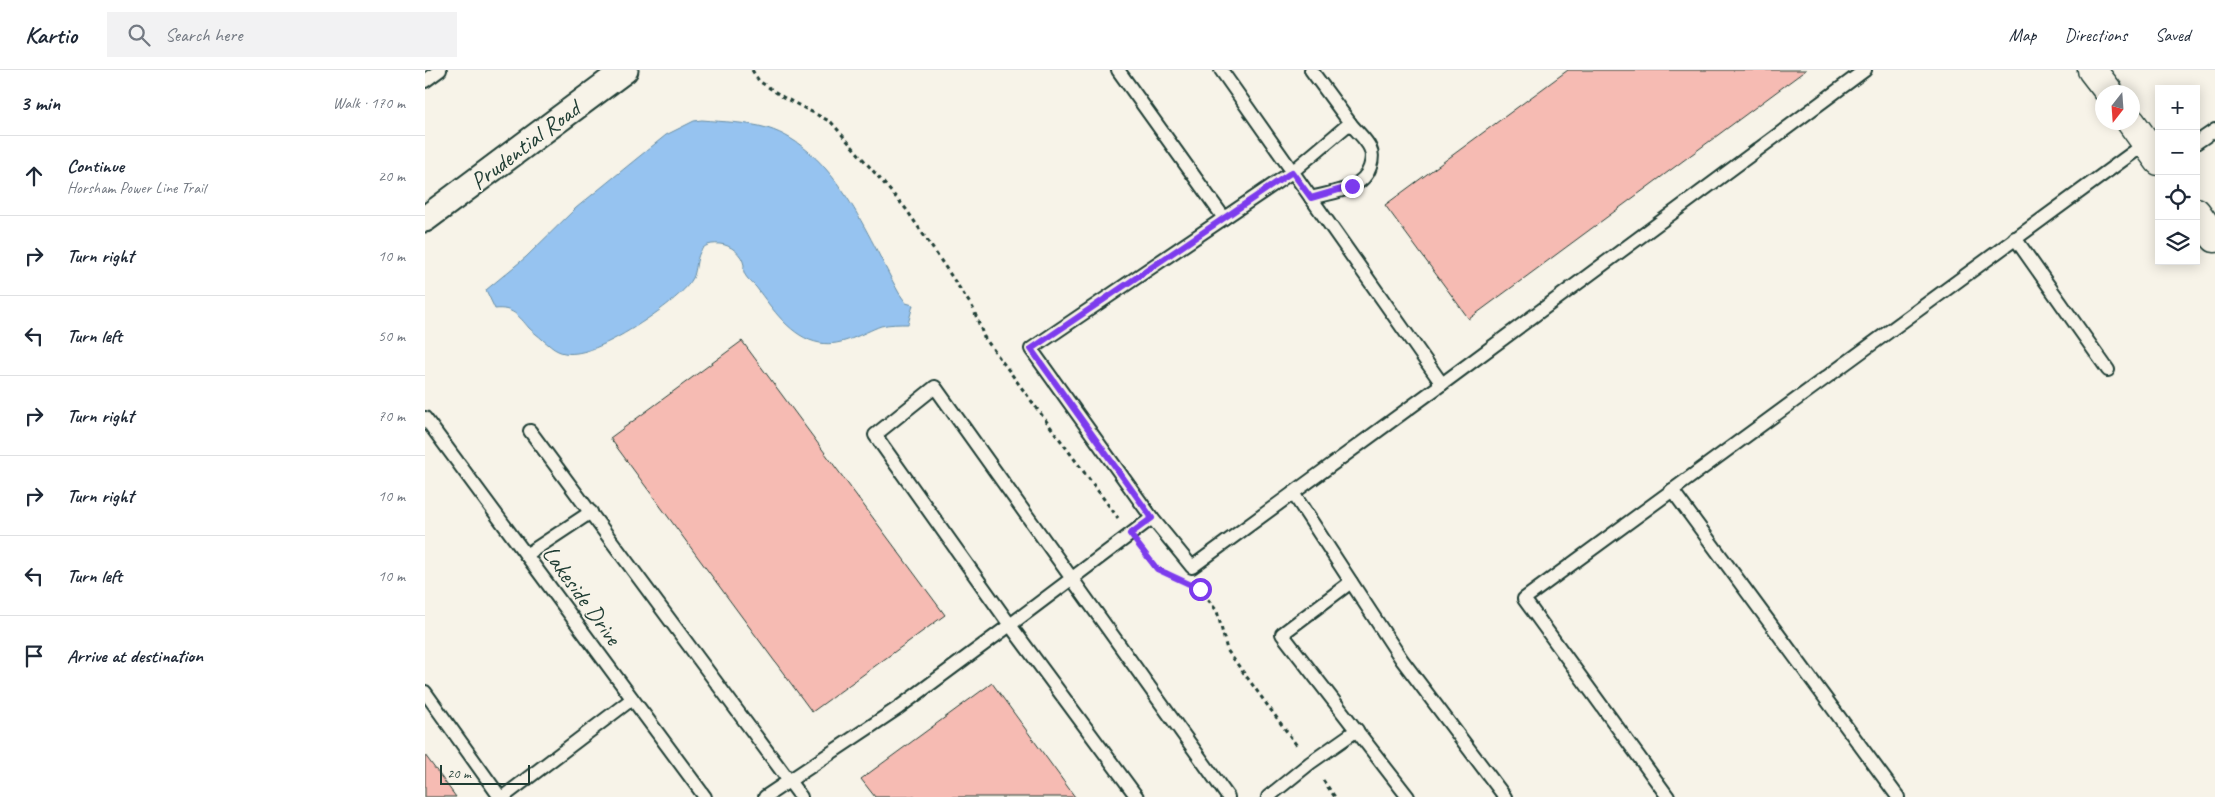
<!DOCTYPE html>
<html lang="en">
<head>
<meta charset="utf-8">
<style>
	:root { --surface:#fff; --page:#f2f2f3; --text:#1f2937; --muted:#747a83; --line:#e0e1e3 }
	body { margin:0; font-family:Caveat,sans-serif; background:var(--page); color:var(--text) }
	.controls { position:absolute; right:15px; top:15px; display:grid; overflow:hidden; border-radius:0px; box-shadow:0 2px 12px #0003 }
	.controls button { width:45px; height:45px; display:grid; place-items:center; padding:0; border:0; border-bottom:1px solid var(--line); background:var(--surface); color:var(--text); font:25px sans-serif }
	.compass { position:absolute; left:1670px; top:15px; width:45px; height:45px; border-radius:50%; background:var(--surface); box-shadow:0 2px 12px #0003; rotate:197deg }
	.scale { position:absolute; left:15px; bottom:12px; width:90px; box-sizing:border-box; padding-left:5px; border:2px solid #1f3d34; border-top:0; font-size:14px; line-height:18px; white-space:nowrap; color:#1f3d34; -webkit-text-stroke:4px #f7f3e8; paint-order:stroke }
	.stop { position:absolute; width:15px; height:15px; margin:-11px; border:4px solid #7c3aed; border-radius:50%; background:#fff }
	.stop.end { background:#7c3aed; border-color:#fff; box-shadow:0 1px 5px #0008 }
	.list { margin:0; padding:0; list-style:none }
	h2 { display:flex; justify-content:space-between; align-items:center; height:65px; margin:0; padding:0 20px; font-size:21px }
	h2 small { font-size:16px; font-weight:400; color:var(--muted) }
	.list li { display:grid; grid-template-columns:32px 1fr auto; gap:15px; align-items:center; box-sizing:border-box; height:80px; padding:0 20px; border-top:1px solid var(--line) }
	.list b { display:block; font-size:19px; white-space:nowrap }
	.list p { margin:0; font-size:16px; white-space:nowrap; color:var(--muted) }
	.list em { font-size:16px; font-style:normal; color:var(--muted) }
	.icon { flex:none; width:28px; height:28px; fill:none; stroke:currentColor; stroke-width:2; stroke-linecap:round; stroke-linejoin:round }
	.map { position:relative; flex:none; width:1790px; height:727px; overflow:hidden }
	header { display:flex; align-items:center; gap:30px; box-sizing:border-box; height:70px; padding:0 25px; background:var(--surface); border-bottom:1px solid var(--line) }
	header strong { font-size:24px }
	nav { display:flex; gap:28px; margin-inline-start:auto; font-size:18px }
	.search { width:350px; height:45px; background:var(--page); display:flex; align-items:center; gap:12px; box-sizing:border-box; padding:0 18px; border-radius:0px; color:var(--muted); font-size:19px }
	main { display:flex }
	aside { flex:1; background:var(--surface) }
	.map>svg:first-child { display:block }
</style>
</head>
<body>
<header>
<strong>Kartio</strong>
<div class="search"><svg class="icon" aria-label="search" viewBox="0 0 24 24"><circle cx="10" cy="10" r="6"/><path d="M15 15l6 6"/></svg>Search here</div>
<nav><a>Map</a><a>Directions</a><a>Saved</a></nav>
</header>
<main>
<aside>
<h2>3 min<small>Walk · 170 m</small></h2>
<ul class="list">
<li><svg class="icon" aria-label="ahead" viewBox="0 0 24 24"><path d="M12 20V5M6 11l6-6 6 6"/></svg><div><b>Continue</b><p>Horsham Power Line Trail</p></div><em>20 m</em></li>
<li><svg class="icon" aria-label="right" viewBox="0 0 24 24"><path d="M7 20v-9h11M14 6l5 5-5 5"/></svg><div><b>Turn right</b></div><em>10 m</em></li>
<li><svg class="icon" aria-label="left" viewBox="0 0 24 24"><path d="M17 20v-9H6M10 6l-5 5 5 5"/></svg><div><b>Turn left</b></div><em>50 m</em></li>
<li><svg class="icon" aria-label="right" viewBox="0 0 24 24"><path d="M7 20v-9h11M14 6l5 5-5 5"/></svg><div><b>Turn right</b></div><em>70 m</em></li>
<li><svg class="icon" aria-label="right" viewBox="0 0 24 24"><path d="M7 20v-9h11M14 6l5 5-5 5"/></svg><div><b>Turn right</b></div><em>10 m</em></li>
<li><svg class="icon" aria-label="left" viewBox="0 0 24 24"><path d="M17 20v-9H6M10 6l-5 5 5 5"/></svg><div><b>Turn left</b></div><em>10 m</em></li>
<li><svg class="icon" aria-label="arrive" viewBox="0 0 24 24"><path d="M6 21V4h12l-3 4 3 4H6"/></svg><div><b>Arrive at destination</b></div></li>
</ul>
</aside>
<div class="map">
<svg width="1790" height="727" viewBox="0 0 1790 727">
	<rect width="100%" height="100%" fill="#f7f3e8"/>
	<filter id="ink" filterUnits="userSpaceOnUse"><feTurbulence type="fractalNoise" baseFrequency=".02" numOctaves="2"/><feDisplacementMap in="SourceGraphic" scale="10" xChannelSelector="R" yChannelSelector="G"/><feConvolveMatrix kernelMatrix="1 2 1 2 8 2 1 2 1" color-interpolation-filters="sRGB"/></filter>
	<g filter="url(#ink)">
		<path fill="#96c3f0" stroke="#668da5" d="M 277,50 C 299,52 321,52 342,58 C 410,79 442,165 474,223 L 481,233 L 488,235 L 483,254 C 474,254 465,254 456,256 C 437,263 417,277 395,273 C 366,268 347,238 331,217 C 327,213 320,207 319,202 C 318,200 319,197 319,195 C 317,184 306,175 295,174 C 268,171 274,196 268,208 C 258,227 210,258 191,268 C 176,276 150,289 133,281 C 128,279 123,274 118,270 C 114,266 108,262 104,258 C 94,246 87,237 70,239 L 61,220 L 101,187 L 151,138 L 205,94 L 241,65 L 269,51 Z"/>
		<g fill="#f6bbb3" stroke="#1f3d34">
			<path d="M 1143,0 L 1381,0 L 1044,249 L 960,135 Z"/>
			<path d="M 317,271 L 520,545 L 387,642 L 185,368 Z"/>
			<path d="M 567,613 L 650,727 L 450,727 L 436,709 Z"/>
			<path d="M 0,685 L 31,727 L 0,727 Z"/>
		</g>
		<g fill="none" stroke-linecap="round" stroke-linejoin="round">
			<g stroke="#1f3d34" stroke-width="16">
				<g id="service">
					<path d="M 693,0 L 799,148"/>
					<path d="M 796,0 L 1017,314 L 767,497 L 727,448 L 606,279 L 867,102 L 925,53 L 886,0"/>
					<path d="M 0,11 L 15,0"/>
					<path d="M 1771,73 L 1790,60"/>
					<path d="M 886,128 C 907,122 938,120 945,97 C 947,91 948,84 945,78 C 941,69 931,61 925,53"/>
					<path d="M 1590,168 L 1683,300"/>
					<path d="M 1017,314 L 1440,0"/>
					<path d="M 0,348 L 280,727"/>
					<path d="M 105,361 L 376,727"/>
					<path d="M 1247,420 L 1473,727"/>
					<path d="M 868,423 L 977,590 L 1080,727"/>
					<path d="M 727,448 C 680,483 633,519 585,555 L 450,365 L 510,317 L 803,727"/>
					<path d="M 101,485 L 166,442"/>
					<path d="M 926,512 L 857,564 L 983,727"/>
					<path d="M 0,622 L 75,727"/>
					<path d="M 78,727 L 207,629"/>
					<path d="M 340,727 L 473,638 L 585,555 L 712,727"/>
					<path d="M 843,727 L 885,693 L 932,660"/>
					<path d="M 1243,727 L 1099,529 L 1721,73"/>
				</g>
			</g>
			<g stroke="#1f3d34" stroke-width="29">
				<path id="minor" d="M 0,149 L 200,0"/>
			</g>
			<g stroke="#1f3d34" stroke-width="31">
				<g id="tertiary">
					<path d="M 1667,0 L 1684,22"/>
					<path d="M 1706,52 L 1734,91"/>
					<path d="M 1771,142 L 1790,168"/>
				</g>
			</g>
			<g stroke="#1f3d34" stroke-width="3" stroke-dasharray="4 4" stroke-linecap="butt">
				<path d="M 327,0 L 334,11 L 358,27 L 406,52 L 481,139 L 548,238 L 559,267 L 693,448"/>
				<path d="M 718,481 L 732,499 L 742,503"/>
				<path d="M 773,517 L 792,541 L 802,580 L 873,677"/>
				<path d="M 898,710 L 910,727"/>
			</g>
			<use href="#service" stroke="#f7f3e8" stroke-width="12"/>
			<use href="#minor" stroke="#f7f3e8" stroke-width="25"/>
			<use href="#tertiary" stroke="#f7f3e8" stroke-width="28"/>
		</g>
	</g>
	<g fill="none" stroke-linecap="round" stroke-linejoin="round" filter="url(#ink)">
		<path stroke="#7c3aed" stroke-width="6" d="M 775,519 L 732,499 L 705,464 L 727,448 L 606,279 L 867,102 L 886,128 L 927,116"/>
	</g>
	<g text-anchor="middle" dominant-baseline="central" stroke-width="4" stroke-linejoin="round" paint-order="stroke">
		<g font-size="24" fill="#1f3d34" stroke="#f7f3e8">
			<text transform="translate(100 75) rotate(-37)">Prudential Road</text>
			<text transform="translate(157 525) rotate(54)">Lakeside Drive</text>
		</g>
	</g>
</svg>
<div class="controls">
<button>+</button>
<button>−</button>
<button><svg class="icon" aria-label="locate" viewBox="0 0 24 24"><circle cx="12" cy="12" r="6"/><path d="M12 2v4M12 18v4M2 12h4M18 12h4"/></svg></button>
<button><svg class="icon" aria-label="layers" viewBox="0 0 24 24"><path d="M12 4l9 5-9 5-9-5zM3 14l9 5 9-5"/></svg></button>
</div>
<svg class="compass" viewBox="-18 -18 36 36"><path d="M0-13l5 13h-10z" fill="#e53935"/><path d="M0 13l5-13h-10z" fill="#747a83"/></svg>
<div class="scale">20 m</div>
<div class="stop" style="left:775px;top:519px"></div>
<div class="stop end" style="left:927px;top:116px"></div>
</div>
</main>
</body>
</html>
